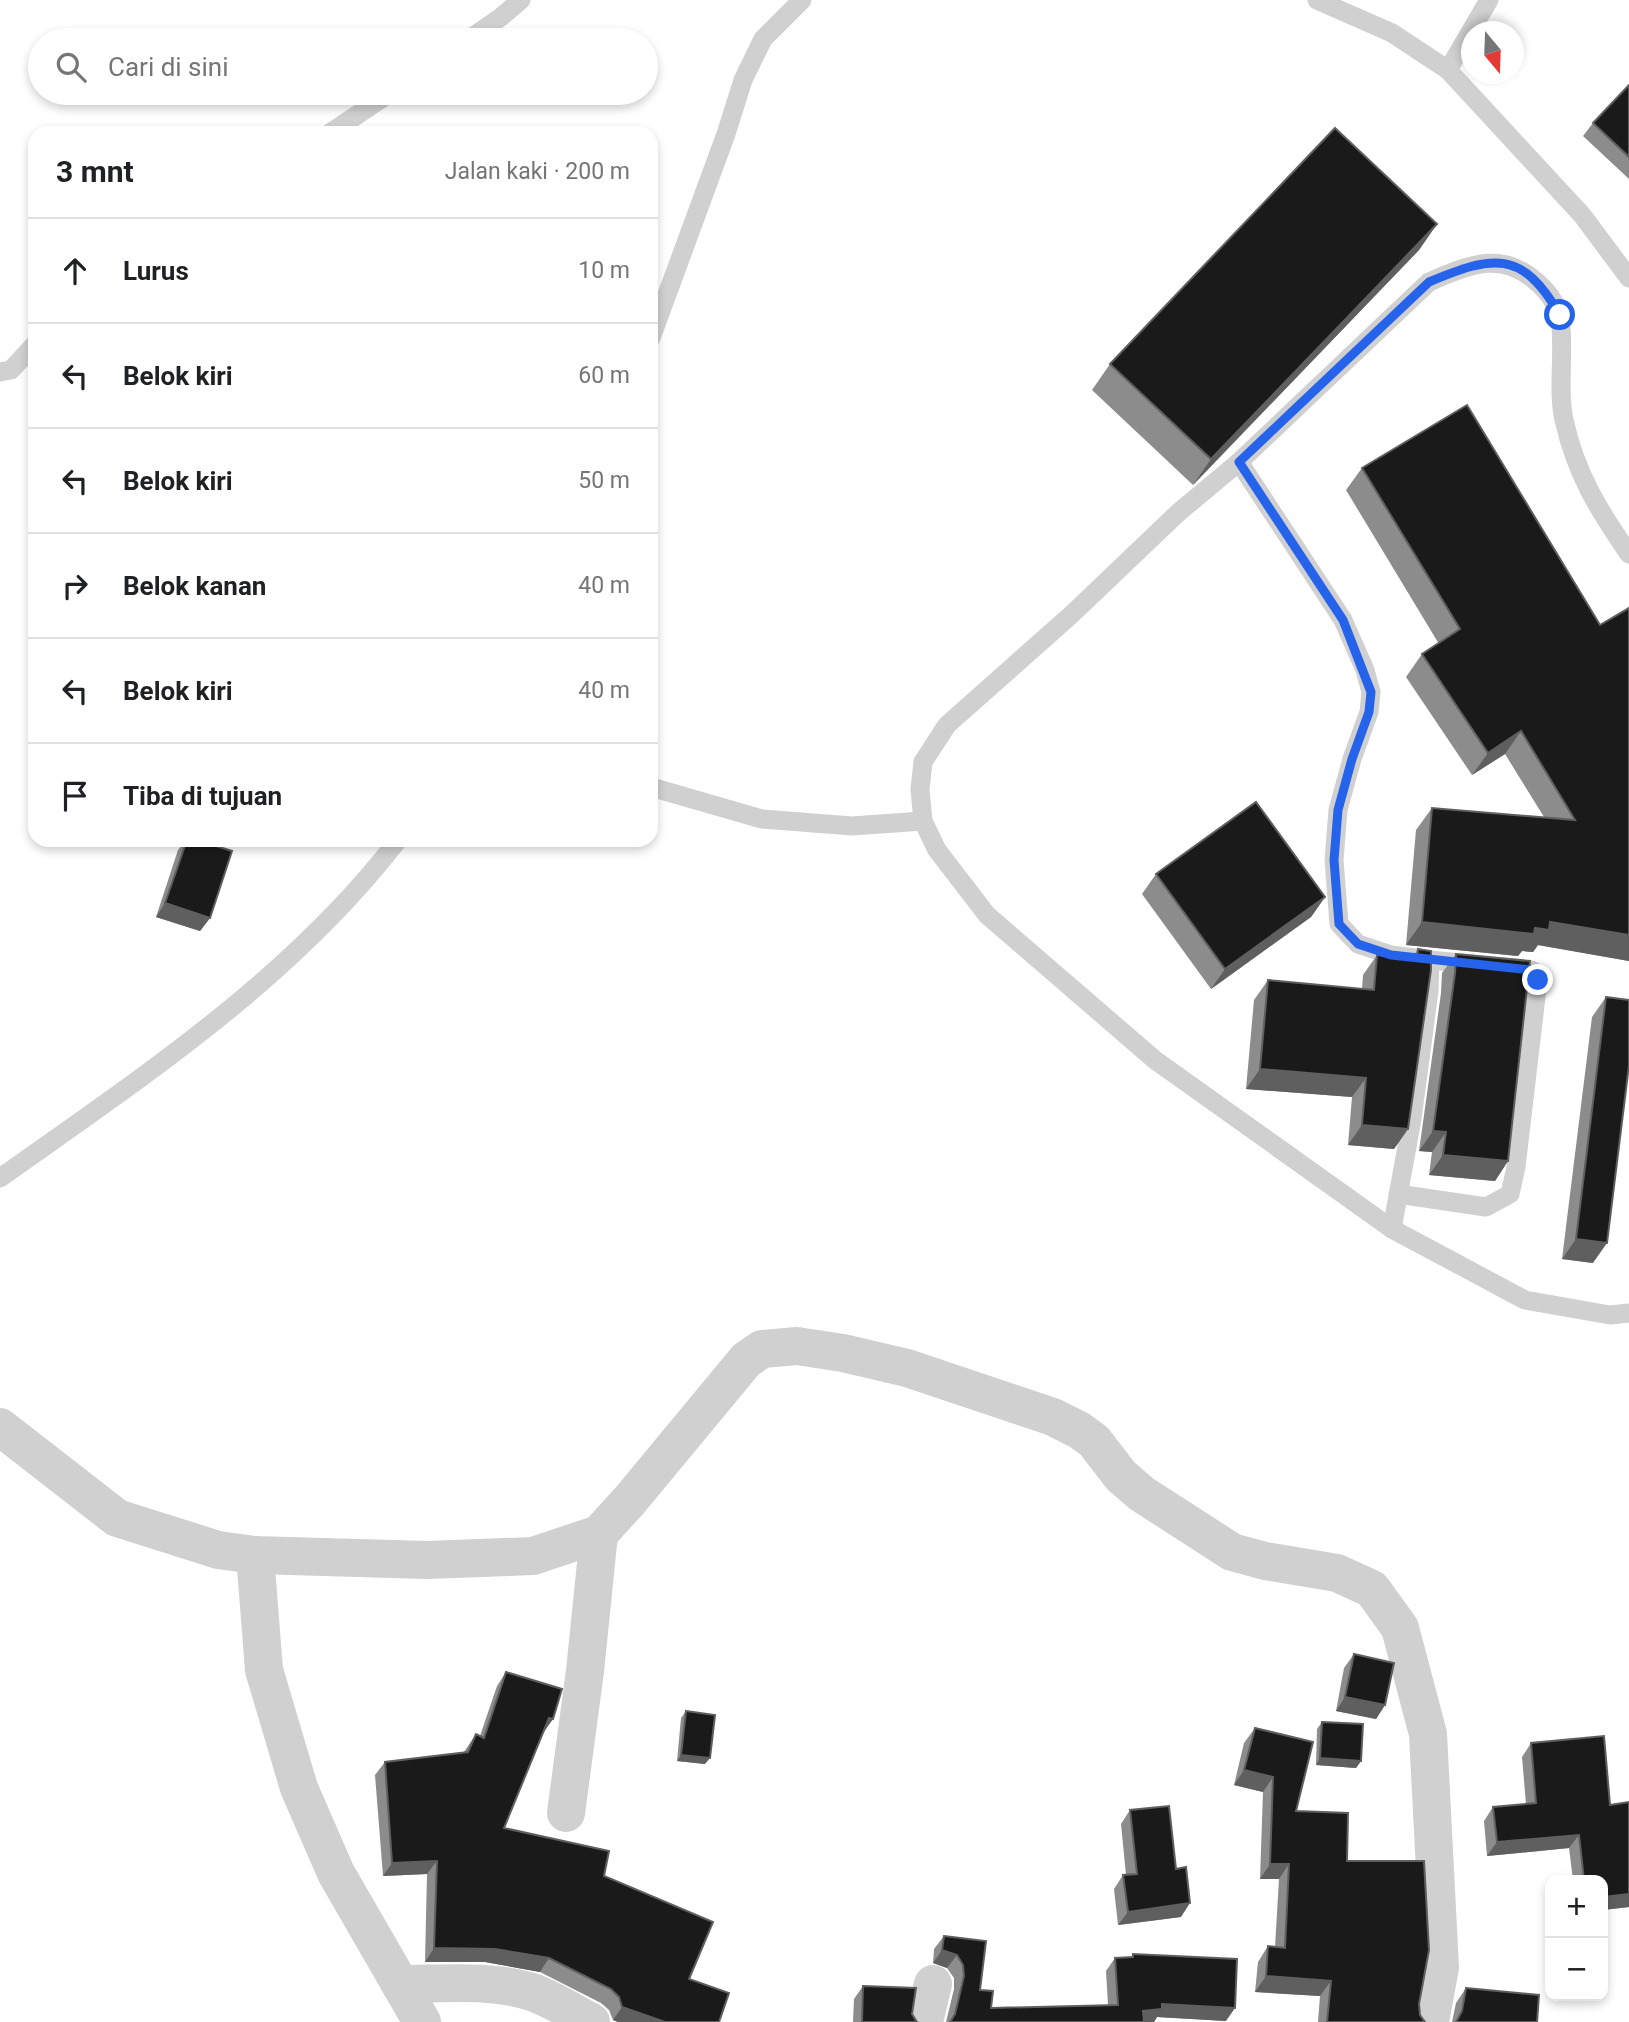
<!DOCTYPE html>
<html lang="id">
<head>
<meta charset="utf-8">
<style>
	:root { --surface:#fff; --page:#f6f6f6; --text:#202124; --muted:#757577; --line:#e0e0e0 }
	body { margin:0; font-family:Roboto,sans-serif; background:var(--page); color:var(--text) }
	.controls { position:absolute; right:21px; bottom:21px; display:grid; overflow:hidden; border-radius:14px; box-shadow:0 4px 10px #0003 }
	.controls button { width:63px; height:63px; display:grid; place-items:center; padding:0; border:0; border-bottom:2px solid var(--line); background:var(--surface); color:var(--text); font:35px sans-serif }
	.compass { position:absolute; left:1461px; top:21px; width:63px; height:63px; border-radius:50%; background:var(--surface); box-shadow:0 4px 10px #0003; rotate:161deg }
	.stop { position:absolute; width:21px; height:21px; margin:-16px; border:5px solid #2563eb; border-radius:50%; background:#fff }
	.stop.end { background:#2563eb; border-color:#fff; box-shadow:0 2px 7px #0008 }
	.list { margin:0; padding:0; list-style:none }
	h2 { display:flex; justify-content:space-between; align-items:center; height:91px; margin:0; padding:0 28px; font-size:30px }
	h2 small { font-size:23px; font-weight:400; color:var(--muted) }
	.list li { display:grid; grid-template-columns:46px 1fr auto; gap:21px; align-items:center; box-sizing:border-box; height:105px; padding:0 28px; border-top:2px solid var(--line) }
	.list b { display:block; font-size:26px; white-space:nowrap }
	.list em { font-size:23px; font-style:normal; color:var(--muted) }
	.icon { flex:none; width:38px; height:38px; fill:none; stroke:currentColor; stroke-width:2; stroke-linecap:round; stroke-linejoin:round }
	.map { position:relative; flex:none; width:1629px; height:2022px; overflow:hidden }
	.search { position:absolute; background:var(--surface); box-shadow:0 4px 10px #0003; left:28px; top:28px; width:630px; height:77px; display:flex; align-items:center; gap:18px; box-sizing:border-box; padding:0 24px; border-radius:38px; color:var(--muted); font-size:26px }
	.panel { position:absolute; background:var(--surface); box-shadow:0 4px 10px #0003; left:28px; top:126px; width:630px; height:721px; border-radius:21px }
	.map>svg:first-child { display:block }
</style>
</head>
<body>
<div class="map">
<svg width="1629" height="2022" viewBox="0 0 1629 2022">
	<rect width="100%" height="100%" fill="#fff"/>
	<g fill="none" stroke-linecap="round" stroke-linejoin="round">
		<g stroke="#d0d0d0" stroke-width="19">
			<path d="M 1317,0 L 1392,33 L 1448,70 L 1582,215 L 1629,278"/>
			<path d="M 468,40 L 501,17 L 521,0"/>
			<path d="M 1448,70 L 1489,0"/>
			<path d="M 330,133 L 390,93"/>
			<path d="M 651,338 L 726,134 L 743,80 L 763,39 L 802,0"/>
			<path d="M 0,372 L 11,370 L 35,344"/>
			<path d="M 1239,462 L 1343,620 L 1365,670 L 1371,692 L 1369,712 L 1352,759 L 1338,810 L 1334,860 L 1339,924 L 1358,944 L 1391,955 L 1430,960 L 1429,991 L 1412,1119 L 1392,1229"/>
			<path d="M 1629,554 C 1598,509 1576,474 1564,420 C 1557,390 1565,350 1560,318 C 1558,307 1549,293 1541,286 C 1504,249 1471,264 1429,282 L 1239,462 L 1179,512 L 1071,615 L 947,725 L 923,762 L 920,789 L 923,821 L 937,850 L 987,915 L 1155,1060 L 1392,1229 L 1525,1300 L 1610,1315 L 1629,1313"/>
			<path d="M 651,787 L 762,819 L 852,826 L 923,821"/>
			<path d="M 0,1178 C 142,1077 290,980 398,840"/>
			<path d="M 1398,1194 L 1486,1207 L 1510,1194 L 1516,1167 L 1538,980 L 1536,973 L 1531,970 L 1430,960"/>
		</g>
		<g stroke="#d0d0d0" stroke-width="38">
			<path d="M 0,1427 L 117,1518 L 218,1550 L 255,1555 L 427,1560 L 533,1556 L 599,1534 L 630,1500 L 746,1360 L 762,1349 L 797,1346 L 843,1353 L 907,1368 L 1053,1417 L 1079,1430 L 1094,1441 L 1121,1476 L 1142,1494 L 1232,1552 L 1265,1561 L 1337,1573 L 1372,1589 L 1400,1628 L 1428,1734 L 1440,1967 L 1430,2022"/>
			<path d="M 255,1555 L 264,1670 L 299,1788 L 336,1873 L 422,2022"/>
			<path d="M 566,1813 L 585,1671 L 599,1534"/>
			<path d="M 400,1984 C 444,1984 490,1979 532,1992 C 552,1999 572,2012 591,2022"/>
			<path d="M 924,2022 L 933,1984"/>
		</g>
	</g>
	<g fill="#8c8c8c">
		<path d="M 1629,85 L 1629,179 L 1583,136 L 1593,123 Z"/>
		<path d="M 1437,224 L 1419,250 L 1193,485 L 1092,390 L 1110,364 Z"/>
		<path d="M 1467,405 L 1629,961 L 1538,945 L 1533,952 L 1522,951 L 1518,956 L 1406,945 L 1416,830 L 1432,808 L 1544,817 L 1505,754 L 1472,775 L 1406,677 L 1422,654 L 1439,644 L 1346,490 L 1362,468 Z"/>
		<path d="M 186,840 L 197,840 L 210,918 L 200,931 L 156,917 L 178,850 Z"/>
		<path d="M 1156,874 L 1325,897 L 1311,917 L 1211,989 L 1142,894 Z"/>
		<path d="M 1418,949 L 1408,1129 L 1394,1149 L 1348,1145 L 1352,1097 L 1246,1089 L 1254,1000 L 1268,980 L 1362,989 L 1363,975 L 1377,955 L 1412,958 Z"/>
		<path d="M 1456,954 L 1508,1161 L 1495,1181 L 1429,1175 L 1432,1152 L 1419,1151 L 1441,993 L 1442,973 Z"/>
		<path d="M 1606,997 L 1593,1263 L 1562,1259 L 1592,1017 Z"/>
		<path d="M 1354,1654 L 1385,1705 L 1376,1719 L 1336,1711 L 1344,1668 Z"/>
		<path d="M 506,1672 L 553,1719 L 543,1733 L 504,1828 L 604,1876 L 689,1979 L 719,2022 L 618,2022 L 613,2020 L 609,2010 L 601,2003 L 540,1972 L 485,1962 L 425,1962 L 427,1874 L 383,1876 L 375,1775 L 385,1762 L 464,1752 L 476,1734 L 480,1736 L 497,1686 Z"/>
		<path d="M 686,1711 L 705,1764 L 677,1761 L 681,1718 Z"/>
		<path d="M 1322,1722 L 1361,1761 L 1356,1768 L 1316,1765 L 1317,1729 Z"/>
		<path d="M 1255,1728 L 1296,1811 L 1347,1861 L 1419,2004 L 1420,2015 L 1425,2022 L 1318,2022 L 1320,1996 L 1255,1992 L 1258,1962 L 1268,1946 L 1275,1947 L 1279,1879 L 1260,1879 L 1263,1792 L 1234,1785 L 1244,1743 Z"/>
		<path d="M 1531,1743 L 1610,1805 L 1629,1802 L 1629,1907 L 1603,1910 L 1603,1880 L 1573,1880 L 1569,1848 L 1487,1856 L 1484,1821 L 1493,1807 L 1526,1804 L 1522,1757 Z"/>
		<path d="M 1130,1810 L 1181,1917 L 1118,1925 L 1114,1889 L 1123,1875 L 1126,1875 L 1121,1824 Z"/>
		<path d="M 944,1936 L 991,2008 L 1108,2005 L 1106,1971 L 1115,1958 L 1131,1957 L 1133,1954 L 1226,2021 L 1157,2017 L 1154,2022 L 946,2022 L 954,1989 L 954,1978 L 947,1968 L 933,1963 L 934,1949 Z"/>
		<path d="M 863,1986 L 912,2014 L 917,2022 L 853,2022 L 854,1999 Z"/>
		<path d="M 1466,1988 L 1537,2022 L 1452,2022 L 1456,2003 Z"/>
	</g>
	<g fill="#5f5f5f">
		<path d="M 1437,224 L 1419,250 L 1193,485 L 1211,459 Z"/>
		<path d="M 1521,731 L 1505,754 L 1472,775 L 1488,753 Z"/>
		<path d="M 1325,897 L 1311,917 L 1211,989 L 1225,969 Z"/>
		<path d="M 165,903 L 210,918 L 200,931 L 156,917 Z"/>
		<path d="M 1422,922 L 1535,928 L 1550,922 L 1629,935 L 1629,961 L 1538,945 L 1533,952 L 1522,951 L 1518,956 L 1406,945 Z"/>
		<path d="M 1260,1069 L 1366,1078 L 1352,1097 L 1246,1089 Z"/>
		<path d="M 1362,1125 L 1408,1129 L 1394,1149 L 1348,1145 Z"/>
		<path d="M 1433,1131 L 1446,1132 L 1432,1152 L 1419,1151 Z"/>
		<path d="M 1443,1155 L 1508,1161 L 1495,1181 L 1429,1175 Z"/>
		<path d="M 1576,1239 L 1607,1243 L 1593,1263 L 1562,1259 Z"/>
		<path d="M 1345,1697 L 1385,1705 L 1376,1719 L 1336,1711 Z"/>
		<path d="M 549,1718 L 553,1719 L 543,1733 Z"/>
		<path d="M 681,1755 L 710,1758 L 705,1764 L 677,1761 Z"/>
		<path d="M 1320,1758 L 1361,1761 L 1356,1768 L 1316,1765 Z"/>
		<path d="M 1244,1770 L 1273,1777 L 1263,1792 L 1234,1785 Z"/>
		<path d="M 1579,1835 L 1569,1848 L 1487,1856 L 1497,1842 Z"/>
		<path d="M 437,1861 L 427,1874 L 383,1876 L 392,1863 Z"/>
		<path d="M 1270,1864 L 1289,1864 L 1279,1879 L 1260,1879 Z"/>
		<path d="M 1629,1894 L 1629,1907 L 1603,1910 L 1603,1897 Z"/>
		<path d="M 1190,1903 L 1181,1917 L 1118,1925 L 1128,1912 Z"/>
		<path d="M 434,1948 L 495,1949 L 549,1958 L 540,1972 L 485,1962 L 425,1962 Z"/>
		<path d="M 942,1950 L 957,1955 L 947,1968 L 933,1963 Z"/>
		<path d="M 1266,1976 L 1331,1981 L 1320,1996 L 1255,1992 Z"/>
		<path d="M 1162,2004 L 1235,2008 L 1226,2021 L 1157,2017 L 1154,2022 L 1136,2022 L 1143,2011 Z"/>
		<path d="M 622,2007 L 665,2022 L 618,2022 L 613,2020 Z"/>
	</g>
	<g fill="#1a1a1a" stroke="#5f5f5f" stroke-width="2">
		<path d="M 1629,85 L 1629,157 L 1593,123 Z"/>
		<path d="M 1335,128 L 1437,224 L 1211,459 L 1110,364 Z"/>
		<path d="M 1467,405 L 1600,625 L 1629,608 L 1629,935 L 1550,922 L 1549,930 L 1535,928 L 1534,934 L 1422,922 L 1432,808 L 1575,820 L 1521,731 L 1488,753 L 1422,654 L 1460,629 L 1362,468 Z"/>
		<path d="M 1256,802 L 1325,897 L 1225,969 L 1156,874 Z"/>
		<path d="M 187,840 L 197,840 L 232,851 L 210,918 L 165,903 Z"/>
		<path d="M 1418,949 L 1431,951 L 1431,970 L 1408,1129 L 1362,1125 L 1366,1078 L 1260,1069 L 1268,980 L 1374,990 L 1377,955 L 1417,959 Z"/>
		<path d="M 1456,954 L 1530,961 L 1508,1161 L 1443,1155 L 1446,1132 L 1433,1131 L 1455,973 Z"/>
		<path d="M 1606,997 L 1629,1000 L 1629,1065 L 1607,1243 L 1576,1239 Z"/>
		<path d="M 1354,1654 L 1394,1663 L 1385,1705 L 1345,1697 Z"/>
		<path d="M 506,1672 L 562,1689 L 553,1719 L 549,1718 L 504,1828 L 609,1851 L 604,1876 L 713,1922 L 689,1979 L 729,1993 L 719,2022 L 665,2022 L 622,2007 L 619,1997 L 611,1989 L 549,1958 L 495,1949 L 434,1948 L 437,1861 L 392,1863 L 385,1762 L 468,1752 L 476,1734 L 484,1738 Z"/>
		<path d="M 686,1711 L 715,1715 L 710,1758 L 681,1755 Z"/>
		<path d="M 1322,1722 L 1363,1724 L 1361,1761 L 1320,1758 Z"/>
		<path d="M 1255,1728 L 1313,1742 L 1296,1811 L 1348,1813 L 1347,1861 L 1424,1861 L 1429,1950 L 1419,2004 L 1420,2015 L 1425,2022 L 1327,2022 L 1331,1981 L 1266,1976 L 1268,1946 L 1285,1948 L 1289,1864 L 1270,1864 L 1273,1777 L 1244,1770 Z"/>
		<path d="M 1604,1736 L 1610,1805 L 1629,1802 L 1629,1894 L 1603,1897 L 1603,1880 L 1584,1880 L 1579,1835 L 1497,1842 L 1493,1807 L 1536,1803 L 1531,1743 Z"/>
		<path d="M 1169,1806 L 1176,1869 L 1186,1867 L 1190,1903 L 1128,1912 L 1123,1875 L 1137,1874 L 1130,1810 Z"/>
		<path d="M 944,1936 L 986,1941 L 980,1990 L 993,1991 L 991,2008 L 1118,2005 L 1115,1958 L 1133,1957 L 1133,1954 L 1237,1959 L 1235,2008 L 1162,2004 L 1162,2009 L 1143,2011 L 1144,2022 L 950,2022 L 955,2014 L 964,1976 L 963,1965 L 957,1955 L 942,1950 Z"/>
		<path d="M 863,1986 L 916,1988 L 912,2014 L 917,2022 L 862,2022 Z"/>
		<path d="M 1466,1988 L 1539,1995 L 1537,2022 L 1456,2022 L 1462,2011 Z"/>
	</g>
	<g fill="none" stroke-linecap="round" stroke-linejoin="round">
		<path stroke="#2563eb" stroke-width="9" d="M 1538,980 L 1536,973 L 1531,970 L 1391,955 L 1358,944 L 1339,924 L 1334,860 L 1338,810 L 1352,759 L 1369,712 L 1371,692 L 1343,620 L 1239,462 L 1429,282 C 1493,255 1522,249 1560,315"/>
	</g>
</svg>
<div class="controls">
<button>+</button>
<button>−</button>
</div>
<svg class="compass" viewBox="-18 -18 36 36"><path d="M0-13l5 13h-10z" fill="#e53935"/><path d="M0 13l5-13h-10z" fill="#757577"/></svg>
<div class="stop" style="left:1560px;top:315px"></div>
<div class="stop end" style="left:1538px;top:980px"></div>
<div class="search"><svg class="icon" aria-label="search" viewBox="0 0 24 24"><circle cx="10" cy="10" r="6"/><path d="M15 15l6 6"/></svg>Cari di sini</div>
<section class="panel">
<h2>3 mnt<small>Jalan kaki · 200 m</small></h2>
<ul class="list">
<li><svg class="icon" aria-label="ahead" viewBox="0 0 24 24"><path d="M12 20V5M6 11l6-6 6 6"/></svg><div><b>Lurus</b></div><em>10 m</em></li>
<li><svg class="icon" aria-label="left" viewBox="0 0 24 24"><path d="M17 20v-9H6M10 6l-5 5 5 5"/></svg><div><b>Belok kiri</b></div><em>60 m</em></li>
<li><svg class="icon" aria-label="left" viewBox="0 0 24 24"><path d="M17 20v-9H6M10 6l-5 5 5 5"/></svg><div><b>Belok kiri</b></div><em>50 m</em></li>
<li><svg class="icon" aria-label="right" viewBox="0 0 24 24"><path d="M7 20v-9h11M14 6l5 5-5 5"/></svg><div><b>Belok kanan</b></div><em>40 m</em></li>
<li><svg class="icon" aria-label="left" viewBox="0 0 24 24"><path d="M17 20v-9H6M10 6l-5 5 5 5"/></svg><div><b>Belok kiri</b></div><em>40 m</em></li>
<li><svg class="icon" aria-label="arrive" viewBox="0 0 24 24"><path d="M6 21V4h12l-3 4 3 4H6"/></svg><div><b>Tiba di tujuan</b></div></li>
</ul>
</section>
</div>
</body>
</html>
